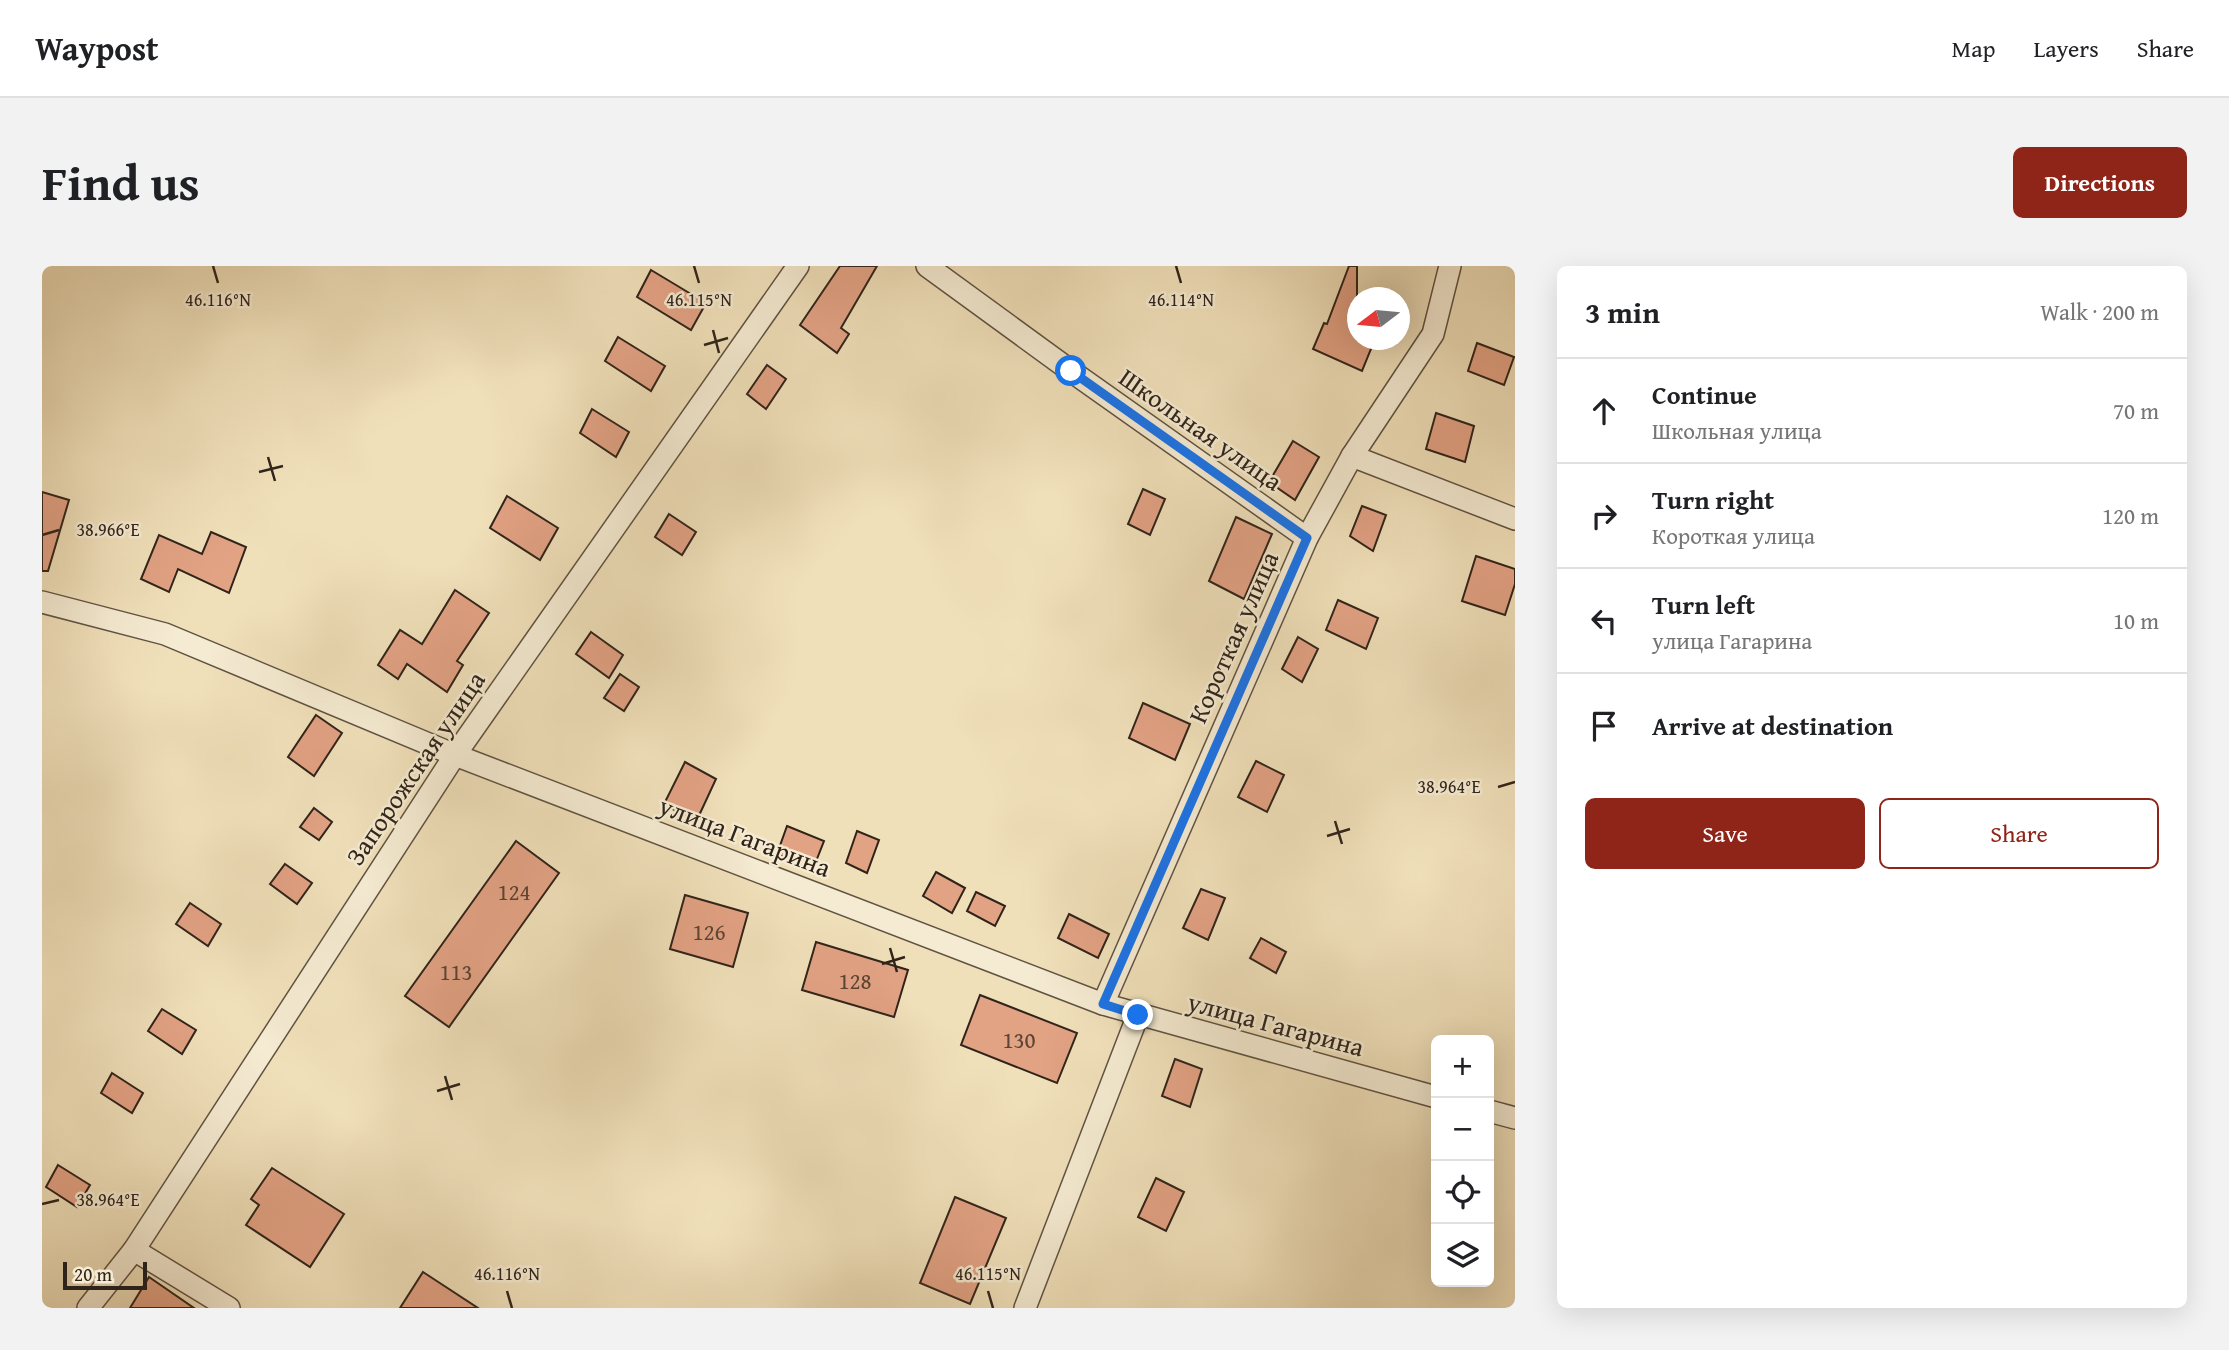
<!DOCTYPE html>
<html lang="en">
<head>
<meta charset="utf-8">
<style>
	:root { --surface:#fff; --page:#f2f2f2; --text:#202124; --muted:#757577; --line:#e0e0e0; --accent:#8f2418 }
	body { margin:0; font-family:"Gentium Book Plus",serif; background:var(--page); color:var(--text) }
	.controls { position:absolute; right:21px; bottom:21px; display:grid; overflow:hidden; border-radius:10px; box-shadow:0 7px 28px #0002 }
	.controls button { width:63px; height:63px; display:grid; place-items:center; padding:0; border:0; border-bottom:2px solid var(--line); background:var(--surface); color:var(--text); font:35px sans-serif }
	.compass { position:absolute; left:1305px; top:21px; width:63px; height:63px; border-radius:50%; background:var(--surface); box-shadow:0 7px 28px #0002; rotate:254deg }
	.scale { position:absolute; left:21px; bottom:18px; width:84px; box-sizing:border-box; padding-left:7px; border:4px solid #30241a; border-top:0; font-size:19px; line-height:24px; white-space:nowrap; color:#30241a; -webkit-text-stroke:5px #f5ebd2; paint-order:stroke }
	.stop { position:absolute; width:21px; height:21px; margin:-16px; border:5px solid #1a73e8; border-radius:50%; background:#fff }
	.stop.end { background:#1a73e8; border-color:#fff; box-shadow:0 2px 7px #0008 }
	.list { margin:0; padding:0; list-style:none }
	h2 { display:flex; justify-content:space-between; align-items:center; height:91px; margin:0; padding:0 28px; font-size:30px }
	h2 small { font-size:23px; font-weight:400; color:var(--muted) }
	.list li { display:grid; grid-template-columns:46px 1fr auto; gap:21px; align-items:center; box-sizing:border-box; height:105px; padding:0 28px; border-top:2px solid var(--line) }
	.list b { display:block; font-size:26px; white-space:nowrap }
	.list p { margin:0; font-size:23px; white-space:nowrap; color:var(--muted) }
	.list em { font-size:23px; font-style:normal; color:var(--muted) }
	.actions { display:flex; gap:14px; padding:21px 28px }
	.actions a { flex:1; padding:16px 0; border:2px solid var(--accent); border-radius:10px; text-align:center; font-size:24px; color:var(--accent) }
	.actions .main { background:var(--accent); color:#fff }
	.icon { flex:none; width:38px; height:38px; fill:none; stroke:currentColor; stroke-width:2; stroke-linecap:round; stroke-linejoin:round }
	.map { position:relative; flex:none; width:1473px; height:1042px; overflow:hidden; border-radius:10px }
	header { display:flex; align-items:center; gap:42px; box-sizing:border-box; height:98px; padding:0 35px; background:var(--surface); border-bottom:2px solid var(--line) }
	header strong { font-size:33px }
	nav { display:flex; gap:38px; margin-inline-start:auto; font-size:24px }
	.intro { display:flex; align-items:center; justify-content:space-between; box-sizing:border-box; height:168px; padding:0 42px }
	h1 { margin:0; font-size:49px }
	.button { padding:18px 32px; border-radius:10px; background:var(--accent); color:#fff; font-size:24px; font-weight:700 }
	main { display:flex; gap:42px; padding:0 42px }
	aside { flex:1; background:var(--surface); border-radius:10px; box-shadow:0 7px 28px #0002 }
	.map>svg:first-child { display:block }
</style>
</head>
<body>
<header>
<strong>Waypost</strong>
<nav><a>Map</a><a>Layers</a><a>Share</a></nav>
</header>
<div class="intro"><h1>Find us</h1><a class="button">Directions</a></div>
<main>
<div class="map">
<svg width="1473" height="1042" viewBox="0 0 1473 1042">
	<rect width="100%" height="100%" fill="#f0e0ba"/>
	<filter id="stains"><feTurbulence type="fractalNoise" baseFrequency=".00286" numOctaves="4"/><feColorMatrix values="0 0 0 0 .2 0 0 0 0 .09 0 0 0 0 .02 0 0 0 .5 -.17"/></filter>
	<radialGradient id="worn" r=".72"><stop offset=".6" stop-color="#630" stop-opacity="0"/><stop offset="1" stop-color="#630" stop-opacity=".3"/></radialGradient>
	<g fill="#e2a284" stroke="#30241a" stroke-width="2">
		<path d="M 798,0 L 835,0 L 799,62 L 807,68 L 795,87 L 758,59 Z"/>
		<path d="M 1307,0 L 1315,0 L 1315,74 L 1331,78 L 1320,105 L 1271,83 L 1282,57 L 1285,58 Z"/>
		<path d="M 609,4 L 664,37 L 649,64 L 595,31 Z"/>
		<path d="M 576,71 L 623,100 L 609,125 L 563,95 Z"/>
		<path d="M 1435,77 L 1472,91 L 1462,119 L 1426,105 Z"/>
		<path d="M 725,99 L 744,113 L 724,143 L 705,128 Z"/>
		<path d="M 550,143 L 587,166 L 574,191 L 538,167 Z"/>
		<path d="M 1394,147 L 1432,160 L 1423,196 L 1384,183 Z"/>
		<path d="M 1251,175 L 1277,191 L 1253,234 L 1227,216 Z"/>
		<path d="M 1101,223 L 1123,233 L 1108,269 L 1086,258 Z"/>
		<path d="M 0,226 L 27,234 L 6,305 L 0,305 Z"/>
		<path d="M 465,230 L 516,262 L 498,294 L 448,262 Z"/>
		<path d="M 1320,240 L 1344,249 L 1331,285 L 1308,270 Z"/>
		<path d="M 627,248 L 654,266 L 640,289 L 613,271 Z"/>
		<path d="M 1194,251 L 1230,268 L 1202,333 L 1167,315 Z"/>
		<path d="M 169,266 L 204,281 L 187,327 L 136,303 L 127,326 L 99,313 L 117,269 L 160,288 Z"/>
		<path d="M 1434,290 L 1473,303 L 1473,318 L 1463,349 L 1420,335 Z"/>
		<path d="M 413,324 L 447,347 L 415,395 L 421,399 L 405,426 L 365,398 L 356,413 L 336,399 L 358,364 L 380,378 Z"/>
		<path d="M 1296,334 L 1336,352 L 1324,383 L 1284,364 Z"/>
		<path d="M 549,366 L 581,389 L 567,412 L 534,388 Z"/>
		<path d="M 1256,371 L 1276,383 L 1260,416 L 1240,403 Z"/>
		<path d="M 578,408 L 597,421 L 582,445 L 562,432 Z"/>
		<path d="M 1101,437 L 1148,458 L 1133,494 L 1087,472 Z"/>
		<path d="M 274,449 L 300,467 L 272,510 L 246,491 Z"/>
		<path d="M 1214,495 L 1242,509 L 1225,546 L 1196,531 Z"/>
		<path d="M 643,496 L 674,513 L 654,556 L 622,538 Z"/>
		<path d="M 272,542 L 290,556 L 277,574 L 258,561 Z"/>
		<path d="M 745,560 L 782,575 L 771,603 L 735,588 Z"/>
		<path d="M 815,565 L 837,574 L 825,607 L 804,597 Z"/>
		<path d="M 474,575 L 517,607 L 407,761 L 363,730 Z"/>
		<path d="M 243,598 L 270,617 L 255,638 L 228,618 Z"/>
		<path d="M 894,606 L 923,622 L 910,647 L 881,630 Z"/>
		<path d="M 1159,623 L 1183,632 L 1166,674 L 1141,662 Z"/>
		<path d="M 934,626 L 963,640 L 953,660 L 925,645 Z"/>
		<path d="M 643,629 L 706,647 L 691,701 L 628,683 Z"/>
		<path d="M 148,637 L 179,658 L 166,680 L 134,658 Z"/>
		<path d="M 1027,648 L 1067,668 L 1056,692 L 1016,672 Z"/>
		<path d="M 1219,672 L 1244,686 L 1234,707 L 1208,692 Z"/>
		<path d="M 774,676 L 866,704 L 852,751 L 760,724 Z"/>
		<path d="M 938,729 L 1035,767 L 1015,817 L 919,779 Z"/>
		<path d="M 120,743 L 154,764 L 140,788 L 106,765 Z"/>
		<path d="M 1133,793 L 1160,803 L 1148,841 L 1120,830 Z"/>
		<path d="M 70,807 L 101,827 L 90,847 L 59,827 Z"/>
		<path d="M 16,899 L 48,919 L 35,941 L 4,921 Z"/>
		<path d="M 230,902 L 302,948 L 268,1001 L 204,959 L 217,939 L 209,933 Z"/>
		<path d="M 1114,912 L 1142,926 L 1124,965 L 1096,951 Z"/>
		<path d="M 913,931 L 964,952 L 928,1038 L 878,1017 Z"/>
		<path d="M 381,1006 L 436,1042 L 358,1042 Z"/>
		<path d="M 107,1011 L 152,1042 L 88,1042 Z"/>
	</g>
	<g fill="none" stroke-linecap="round" stroke-linejoin="round">
		<g stroke="#605342" stroke-width="24">
			<g id="minor">
				<path d="M 885,0 L 1029,105 L 1265,272"/>
				<path d="M 1310,190 L 1473,253"/>
				<path d="M 0,336 L 123,368 L 413,489 L 1061,738 L 1394,831"/>
				<path d="M 1061,738 L 1265,272 L 1310,190 L 1391,68 L 1408,0"/>
				<path d="M 1447,845 L 1473,852"/>
				<path d="M 92,984 L 187,1042"/>
				<path d="M 46,1042 L 92,984 L 413,489 L 756,0"/>
				<path d="M 983,1042 L 1096,749"/>
			</g>
		</g>
		<use href="#minor" stroke="#f5ebd2" stroke-width="21"/>
	</g>
	<g fill="none" stroke-linecap="round" stroke-linejoin="round">
		<path stroke="#1a73e8" stroke-width="9" d="M 1029,105 L 1265,272 L 1061,738 L 1096,749"/>
	</g>
	<path fill="none" stroke="#30241a" stroke-width="2.5" d="M 171,0 L 176,17M 652,0 L 657,17M 1134,0 L 1139,17M 671,64 L 677,87M 662,79 L 686,72M 226,191 L 233,215M 217,206 L 241,200M 0,269 L 17,264M 1456,521 L 1473,516M 1293,555 L 1300,578M 1285,570 L 1308,563M 848,682 L 855,706M 840,698 L 863,691M 403,810 L 410,834M 395,825 L 418,818M 0,938 L 17,934M 465,1025 L 470,1042M 946,1025 L 951,1042"/>
	<g text-anchor="middle" dominant-baseline="central" stroke-width="5" stroke-linejoin="round" paint-order="stroke">
		<g font-size="23" fill="#5c4434">
			<text x="472" y="625">124</text>
			<text x="667" y="665">126</text>
			<text x="414" y="705">113</text>
			<text x="813" y="714">128</text>
			<text x="977" y="773">130</text>
		</g>
		<g font-size="26" fill="#30241a" stroke="#f5ebd2">
			<text transform="translate(1159 163) rotate(35)">Школьная улица</text>
			<text transform="translate(1191 371) rotate(-66)">Короткая улица</text>
			<text transform="translate(373 502) rotate(-56)">Запорожская улица</text>
			<text transform="translate(703 570) rotate(21)">улица Гагарина</text>
			<text transform="translate(1234 758) rotate(15)">улица Гагарина</text>
		</g>
	</g>
	<g font-size="18" text-anchor="middle" fill="#30241a" stroke="#f5ebd2" stroke-width="5" stroke-linejoin="round" paint-order="stroke">
		<text x="176" y="40">46.116°N</text>
		<text x="657" y="40">46.115°N</text>
		<text x="1139" y="40">46.114°N</text>
		<text x="66" y="270">38.966°E</text>
		<text x="1407" y="527">38.964°E</text>
		<text x="66" y="940">38.964°E</text>
		<text x="465" y="1014">46.116°N</text>
		<text x="946" y="1014">46.115°N</text>
	</g>
	<rect width="100%" height="100%" filter="url(#stains)"/>
	<rect width="100%" height="100%" fill="url(#worn)"/>
</svg>
<div class="controls">
<button>+</button>
<button>−</button>
<button><svg class="icon" aria-label="locate" viewBox="0 0 24 24"><circle cx="12" cy="12" r="6"/><path d="M12 2v4M12 18v4M2 12h4M18 12h4"/></svg></button>
<button><svg class="icon" aria-label="layers" viewBox="0 0 24 24"><path d="M12 4l9 5-9 5-9-5zM3 14l9 5 9-5"/></svg></button>
</div>
<svg class="compass" viewBox="-18 -18 36 36"><path d="M0-13l5 13h-10z" fill="#e53935"/><path d="M0 13l5-13h-10z" fill="#757577"/></svg>
<div class="scale">20 m</div>
<div class="stop" style="left:1029px;top:105px"></div>
<div class="stop end" style="left:1096px;top:749px"></div>
</div>
<aside>
<h2>3 min<small>Walk · 200 m</small></h2>
<ul class="list">
<li><svg class="icon" aria-label="ahead" viewBox="0 0 24 24"><path d="M12 20V5M6 11l6-6 6 6"/></svg><div><b>Continue</b><p>Школьная улица</p></div><em>70 m</em></li>
<li><svg class="icon" aria-label="right" viewBox="0 0 24 24"><path d="M7 20v-9h11M14 6l5 5-5 5"/></svg><div><b>Turn right</b><p>Короткая улица</p></div><em>120 m</em></li>
<li><svg class="icon" aria-label="left" viewBox="0 0 24 24"><path d="M17 20v-9H6M10 6l-5 5 5 5"/></svg><div><b>Turn left</b><p>улица Гагарина</p></div><em>10 m</em></li>
<li><svg class="icon" aria-label="arrive" viewBox="0 0 24 24"><path d="M6 21V4h12l-3 4 3 4H6"/></svg><div><b>Arrive at destination</b></div></li>
</ul>
<div class="actions"><a class="main">Save</a><a>Share</a></div>
</aside>
</main>
</body>
</html>
